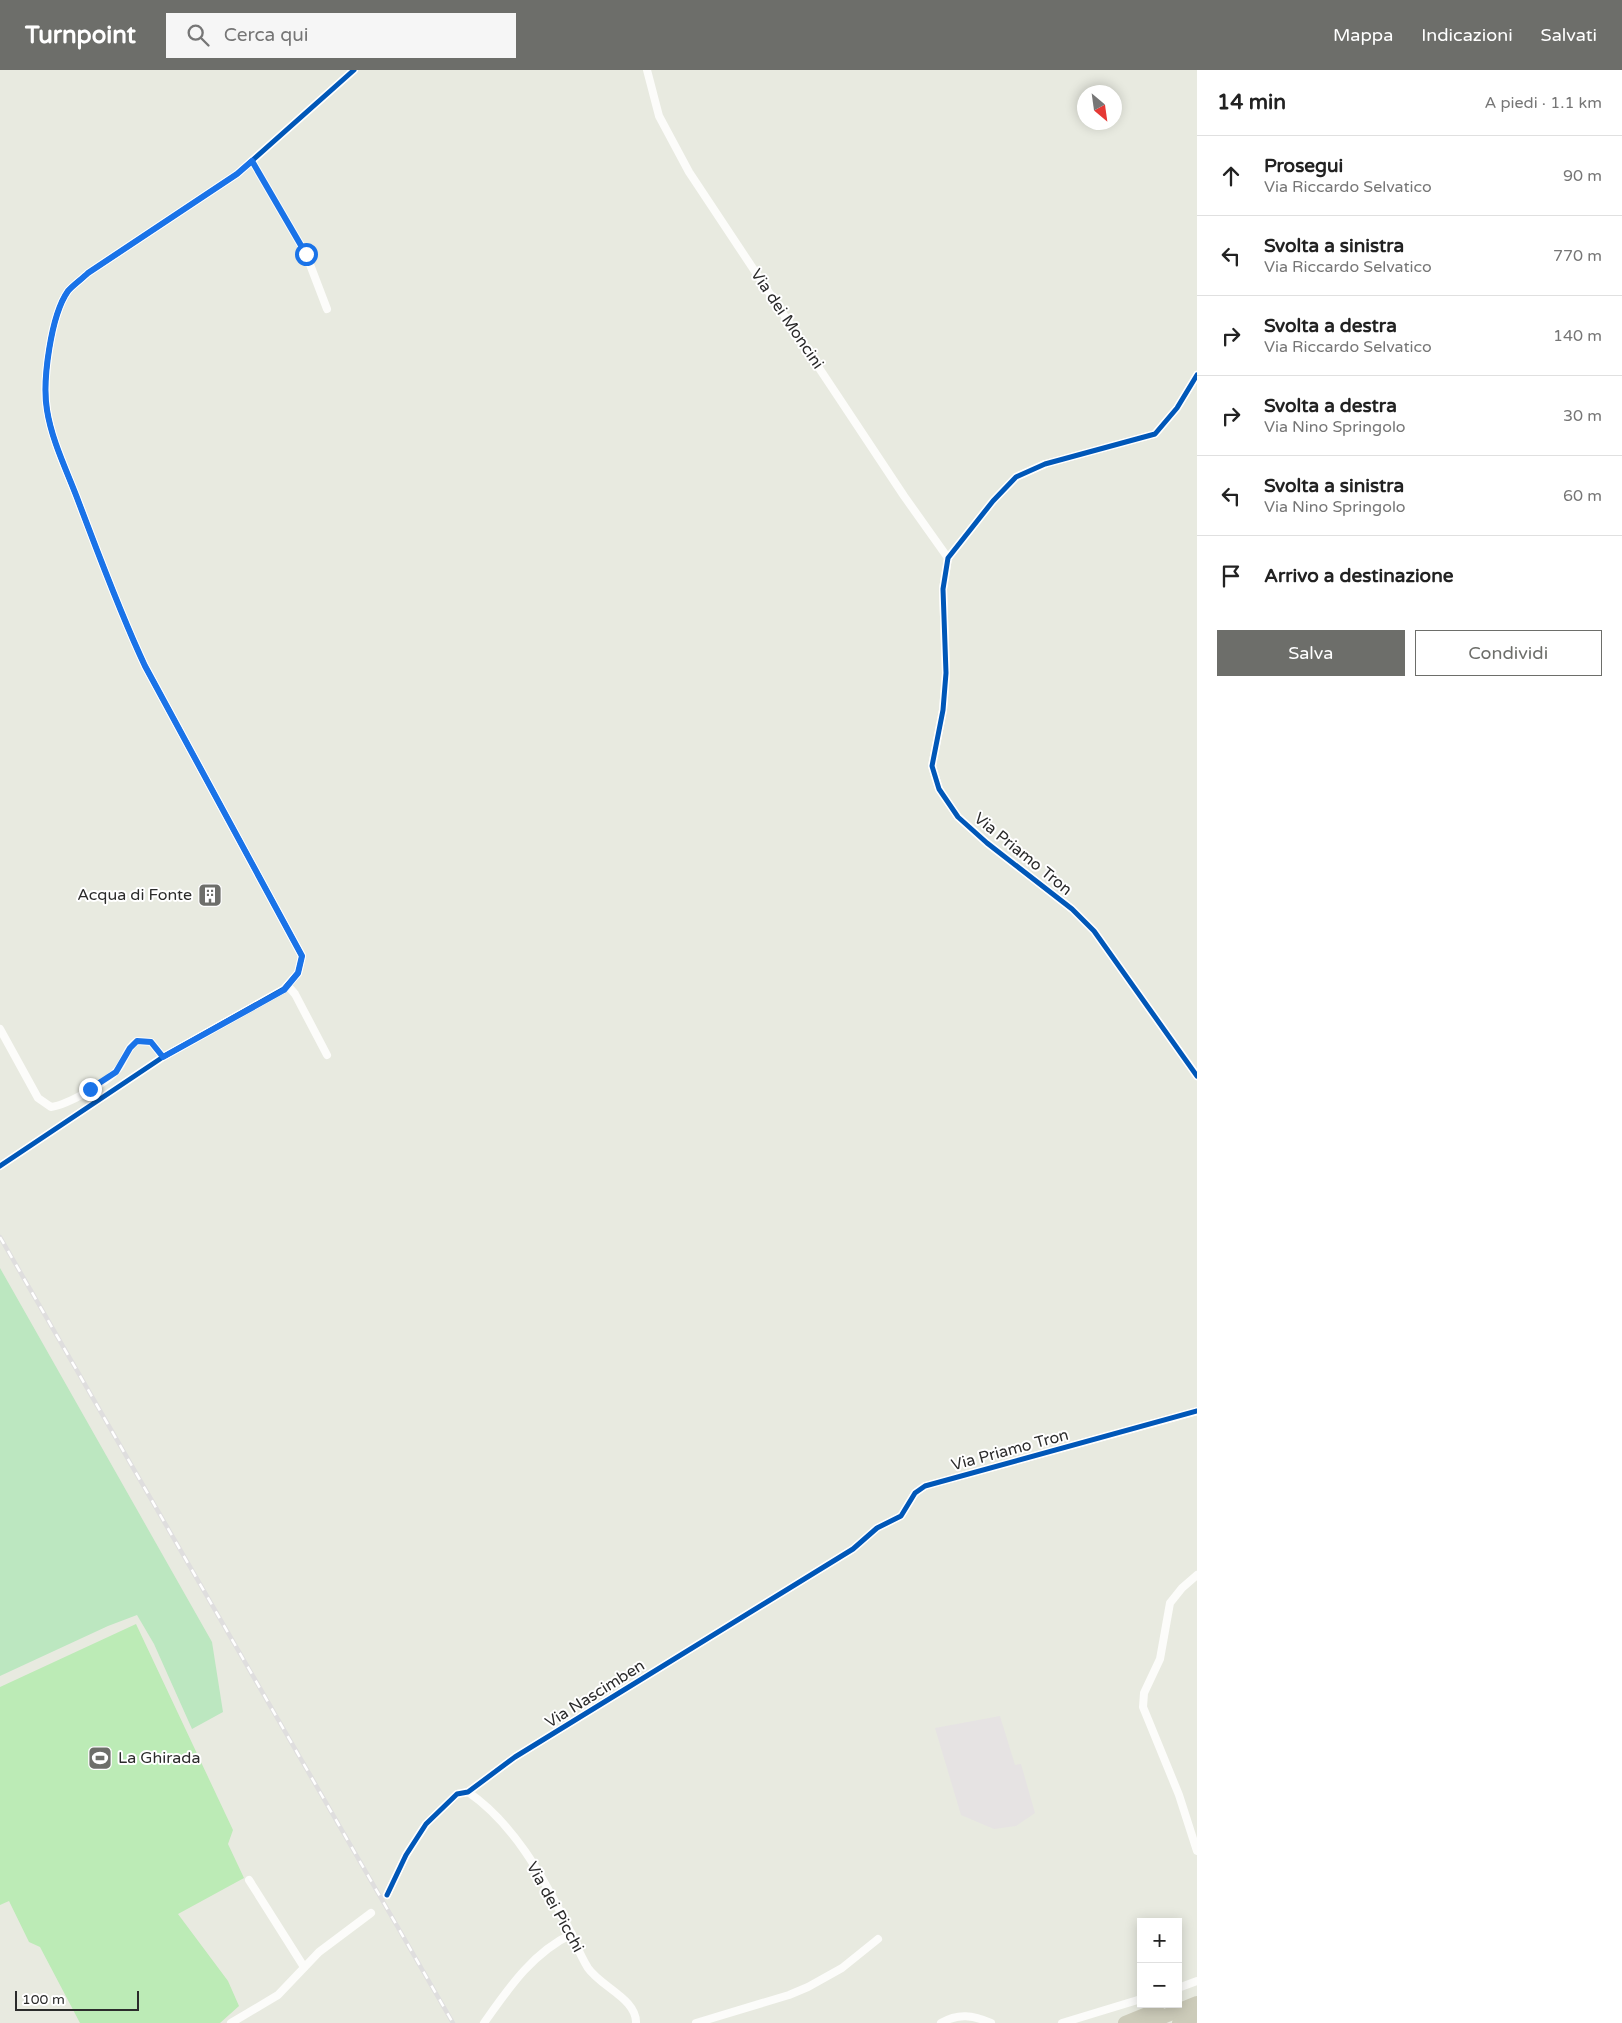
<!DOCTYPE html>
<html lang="it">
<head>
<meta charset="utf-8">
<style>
	:root { --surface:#fff; --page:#f6f6f6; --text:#222; --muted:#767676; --line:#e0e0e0; --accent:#6d6e6a }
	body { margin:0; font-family:"Varela Round",sans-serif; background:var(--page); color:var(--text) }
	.controls { position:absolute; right:15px; bottom:15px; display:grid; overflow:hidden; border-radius:0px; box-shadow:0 2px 12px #0003 }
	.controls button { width:45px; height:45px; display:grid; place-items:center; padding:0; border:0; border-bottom:1px solid var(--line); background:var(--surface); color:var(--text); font:25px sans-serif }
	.compass { position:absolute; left:1077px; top:15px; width:45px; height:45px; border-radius:50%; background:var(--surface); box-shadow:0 2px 12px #0003; rotate:151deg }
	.scale { position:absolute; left:15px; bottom:12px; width:124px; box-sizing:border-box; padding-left:5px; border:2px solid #2b2b2b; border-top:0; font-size:14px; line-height:18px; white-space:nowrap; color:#2b2b2b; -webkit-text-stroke:4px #fff; paint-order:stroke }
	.stop { position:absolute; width:15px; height:15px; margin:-11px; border:4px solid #1a73e8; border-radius:50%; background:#fff }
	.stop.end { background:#1a73e8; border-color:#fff; box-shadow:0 1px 5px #0008 }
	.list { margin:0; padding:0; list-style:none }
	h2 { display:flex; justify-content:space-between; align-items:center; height:65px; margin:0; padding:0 20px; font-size:21px }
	h2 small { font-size:16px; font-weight:400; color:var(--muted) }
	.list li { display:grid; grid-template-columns:32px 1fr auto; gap:15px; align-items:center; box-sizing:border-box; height:80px; padding:0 20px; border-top:1px solid var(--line) }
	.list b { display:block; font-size:19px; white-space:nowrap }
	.list p { margin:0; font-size:16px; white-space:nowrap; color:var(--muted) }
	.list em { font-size:16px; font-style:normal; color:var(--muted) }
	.actions { display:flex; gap:10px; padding:15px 20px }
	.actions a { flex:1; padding:11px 0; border:1px solid var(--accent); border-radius:0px; text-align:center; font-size:18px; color:var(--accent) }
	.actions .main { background:var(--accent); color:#fff }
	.icon { flex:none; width:28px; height:28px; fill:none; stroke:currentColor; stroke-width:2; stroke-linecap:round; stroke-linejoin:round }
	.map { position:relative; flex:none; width:1197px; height:1953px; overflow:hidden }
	header { display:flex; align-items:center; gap:30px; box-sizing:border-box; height:70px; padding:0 25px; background:var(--accent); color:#fff }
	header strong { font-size:24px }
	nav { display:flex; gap:28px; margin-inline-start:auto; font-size:18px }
	.search { width:350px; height:45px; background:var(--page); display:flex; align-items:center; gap:12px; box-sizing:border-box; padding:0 18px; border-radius:0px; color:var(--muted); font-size:19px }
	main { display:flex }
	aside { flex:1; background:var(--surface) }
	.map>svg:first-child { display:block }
</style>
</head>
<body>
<header>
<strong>Turnpoint</strong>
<div class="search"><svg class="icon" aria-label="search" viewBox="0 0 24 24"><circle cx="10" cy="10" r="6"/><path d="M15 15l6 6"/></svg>Cerca qui</div>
<nav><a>Mappa</a><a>Indicazioni</a><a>Salvati</a></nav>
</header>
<main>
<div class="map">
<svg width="1197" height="1953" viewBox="0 0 1197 1953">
	<rect width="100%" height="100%" fill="#e8eae0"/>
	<path fill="#e6e3e3" d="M 1000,1646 L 1015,1695 L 1021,1694 L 1035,1743 L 1016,1756 L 994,1759 L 961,1745 L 935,1658 Z"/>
	<path fill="#bce7c0" d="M 0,1198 L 212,1572 L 223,1642 L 192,1659 L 154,1574 L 137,1545 L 108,1556 L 0,1606 Z"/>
	<path fill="#bcebb6" d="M 136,1554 L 233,1760 L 228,1774 L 244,1808 L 178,1844 L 228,1911 L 239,1936 L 220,1953 L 80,1953 L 40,1877 L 29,1872 L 9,1831 L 0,1835 L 0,1617 Z"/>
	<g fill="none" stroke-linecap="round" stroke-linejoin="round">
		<g stroke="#fcfcfa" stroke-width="8">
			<path d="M 647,0 L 659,46 L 689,102 L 904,426 L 948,488"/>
			<path d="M 252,91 L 306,184 L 327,239"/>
			<path d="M 1197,305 L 1177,338 L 1155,364 L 1045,394 L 1016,407 L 993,431 L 948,488 L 943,519 L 946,603 L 943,640 L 932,696 L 939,719 L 958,747 L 987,773 L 1072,839 L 1094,861 L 1197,1006"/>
			<path d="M 288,916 L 295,924 L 327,985"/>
			<path d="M 0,959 L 38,1028 L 51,1037 C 67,1035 108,1012 118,999 C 125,990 127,977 137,971 L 151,972 L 163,987"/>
			<path d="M 0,1096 L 163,987 L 284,919 L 298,903 L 302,886 L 145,596 C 120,543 100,488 79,433 C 68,403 52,372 47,340 C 42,311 51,245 68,221 C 73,215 82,209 88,203 L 237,104 L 354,0"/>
			<path d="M 1197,1505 L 1182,1518 L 1170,1533 L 1160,1589 L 1144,1623 L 1143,1637 L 1179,1725 L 1197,1781"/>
			<path d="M 468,1722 C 513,1753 542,1805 566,1853 C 574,1868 579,1884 588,1898 C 601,1917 637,1929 636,1953"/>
			<path d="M 249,1810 L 304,1897"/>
			<path d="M 387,1825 L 406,1785 L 426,1754 L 457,1724 L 468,1722 L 515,1687 L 853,1479 L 877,1458 L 901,1446 L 915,1423 L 925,1416 L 1197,1341"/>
			<path d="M 1178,1918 L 1197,1911"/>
			<path d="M 231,1953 L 278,1925 L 319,1882 L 371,1843"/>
			<path d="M 484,1953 C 508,1919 533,1882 572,1864"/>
			<path d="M 696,1953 L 789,1925 L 808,1917 L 842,1898 L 878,1869"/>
			<path d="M 941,1953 C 958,1943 973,1945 991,1953"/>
			<path d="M 1062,1953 L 1141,1929"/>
		</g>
		<g stroke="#cccbb9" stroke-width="14">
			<path d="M 1125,1953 L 1157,1940"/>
			<path d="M 1148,1953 L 1197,1933"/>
			<path d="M 1179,1953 L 1197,1945"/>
		</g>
		<g stroke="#dfdede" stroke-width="4.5">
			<path id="rail" d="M 0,1167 L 453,1953"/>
		</g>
		<use href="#rail" stroke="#fff" stroke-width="2.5" stroke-dasharray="8" stroke-linecap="butt"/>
		<g stroke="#fff" stroke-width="8">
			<g id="cycleway">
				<path d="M 1197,305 L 1177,338 L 1155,364 L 1045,394 L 1016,407 L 993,431 L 948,488 L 943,519 L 946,603 L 943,640 L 932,696 L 939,719 L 958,747 L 987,773 L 1072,839 L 1094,861 L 1197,1006"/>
				<path d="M 0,1096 L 163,987 L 284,919 L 298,903 L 302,886 L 145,596 C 120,543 100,488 79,433 C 68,403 52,372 47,340 C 42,311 51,245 68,221 C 73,215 82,209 88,203 L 237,104 L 354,0"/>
				<path d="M 387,1825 L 406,1785 L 426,1754 L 457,1724 L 468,1722 L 515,1687 L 853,1479 L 877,1458 L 901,1446 L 915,1423 L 925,1416 L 1197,1341"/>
			</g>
		</g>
		<use href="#cycleway" stroke="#0057b8" stroke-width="5"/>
	</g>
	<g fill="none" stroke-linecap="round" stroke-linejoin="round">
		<path stroke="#1a73e8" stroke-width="6" d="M 90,1019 L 116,1002 L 130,978 L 137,971 L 151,972 L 163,987 L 284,920 L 298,903 L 302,886 L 145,596 C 120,543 100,488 79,433 C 68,403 52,372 47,340 C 42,311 51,245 68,221 C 73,215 82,209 88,203 L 237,104 L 252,91 L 306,184"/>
	</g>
	<defs>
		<g id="building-square" transform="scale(1.25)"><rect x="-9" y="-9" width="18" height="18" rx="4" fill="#6d6e6a" stroke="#fff"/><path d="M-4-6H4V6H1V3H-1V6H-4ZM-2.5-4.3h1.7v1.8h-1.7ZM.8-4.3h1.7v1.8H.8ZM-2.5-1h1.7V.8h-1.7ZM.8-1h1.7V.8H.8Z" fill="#fff"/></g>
		<g id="stadium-square" transform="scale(1.25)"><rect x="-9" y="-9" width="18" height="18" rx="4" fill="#6d6e6a" stroke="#fff"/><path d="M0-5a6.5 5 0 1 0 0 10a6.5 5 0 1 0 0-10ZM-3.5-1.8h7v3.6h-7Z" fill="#fff"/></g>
	</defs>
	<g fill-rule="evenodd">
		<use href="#building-square" x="210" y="825"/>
		<use href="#stadium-square" x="100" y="1688"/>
	</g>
	<g text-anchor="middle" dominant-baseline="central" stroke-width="4" stroke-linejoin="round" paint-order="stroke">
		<g font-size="16" fill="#2b2b2b" stroke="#fff">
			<text transform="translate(787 249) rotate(56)">Via dei Moncini</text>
			<text transform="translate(1023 784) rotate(39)">Via Priamo Tron</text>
			<text transform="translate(1010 1380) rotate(-15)">Via Priamo Tron</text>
			<text transform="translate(595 1624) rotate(-32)">Via Nascimben</text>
			<text transform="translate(555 1837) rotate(61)">Via dei Picchi</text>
		</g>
		<g font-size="16" fill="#2b2b2b" stroke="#fff" text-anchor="end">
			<text x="192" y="825">Acqua di Fonte</text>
			<text x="118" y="1688" text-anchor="start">La Ghirada</text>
		</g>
	</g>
</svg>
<div class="controls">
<button>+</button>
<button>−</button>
</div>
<svg class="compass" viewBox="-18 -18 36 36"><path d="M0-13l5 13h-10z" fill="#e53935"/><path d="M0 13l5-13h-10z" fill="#767676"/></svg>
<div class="scale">100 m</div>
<div class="stop" style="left:306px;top:184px"></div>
<div class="stop end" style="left:90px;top:1019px"></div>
</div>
<aside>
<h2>14 min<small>A piedi · 1.1 km</small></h2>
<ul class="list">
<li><svg class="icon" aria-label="ahead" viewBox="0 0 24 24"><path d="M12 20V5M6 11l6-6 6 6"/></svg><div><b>Prosegui</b><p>Via Riccardo Selvatico</p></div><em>90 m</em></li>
<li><svg class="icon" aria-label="left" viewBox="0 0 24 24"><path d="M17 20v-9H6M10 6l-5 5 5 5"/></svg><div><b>Svolta a sinistra</b><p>Via Riccardo Selvatico</p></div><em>770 m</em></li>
<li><svg class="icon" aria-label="right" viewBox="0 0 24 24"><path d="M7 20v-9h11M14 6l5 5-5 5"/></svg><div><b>Svolta a destra</b><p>Via Riccardo Selvatico</p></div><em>140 m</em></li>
<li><svg class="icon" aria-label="right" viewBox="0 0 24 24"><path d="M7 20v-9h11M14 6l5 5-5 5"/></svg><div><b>Svolta a destra</b><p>Via Nino Springolo</p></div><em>30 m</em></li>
<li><svg class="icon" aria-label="left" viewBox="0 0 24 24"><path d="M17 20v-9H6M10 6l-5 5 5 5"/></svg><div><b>Svolta a sinistra</b><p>Via Nino Springolo</p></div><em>60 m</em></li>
<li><svg class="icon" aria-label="arrive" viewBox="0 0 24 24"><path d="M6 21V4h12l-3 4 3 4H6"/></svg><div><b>Arrivo a destinazione</b></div></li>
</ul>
<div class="actions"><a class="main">Salva</a><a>Condividi</a></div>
</aside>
</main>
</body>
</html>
